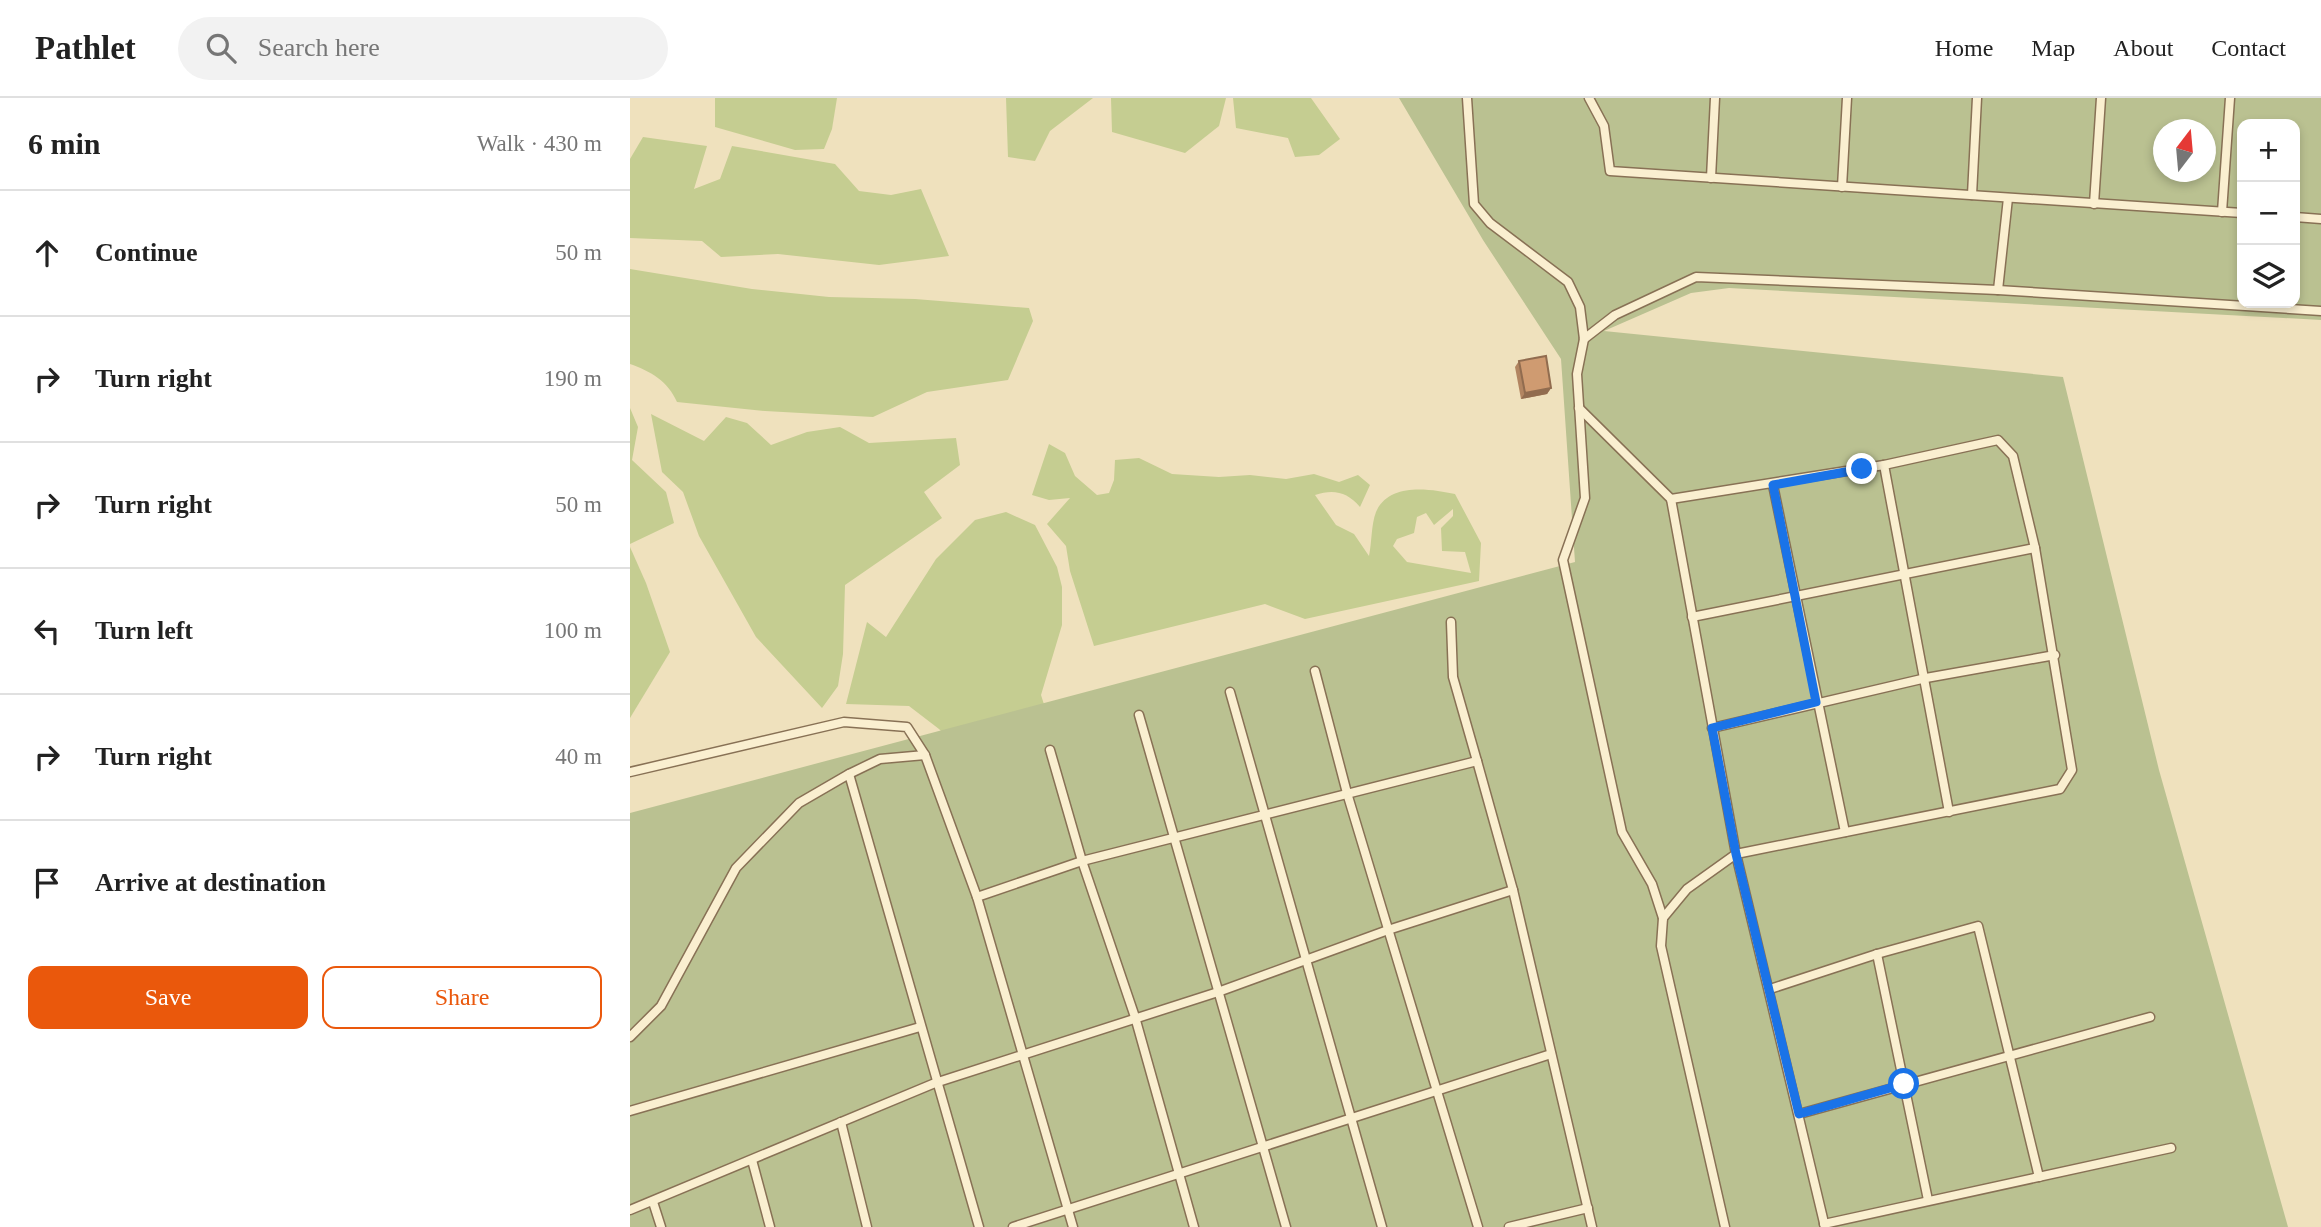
<!DOCTYPE html>
<html lang="en">
<head>
<meta charset="utf-8">
<style>
	:root { --surface:#fff; --page:#f2f2f2; --text:#222; --muted:#767676; --line:#e0e0e0; --accent:#ea580c }
	body { margin:0; font-family:"Times New Roman",serif; background:var(--page); color:var(--text) }
	.controls { position:absolute; right:21px; top:21px; display:grid; overflow:hidden; border-radius:14px; box-shadow:0 4px 10px #0003 }
	.controls button { width:63px; height:63px; display:grid; place-items:center; padding:0; border:0; border-bottom:2px solid var(--line); background:var(--surface); color:var(--text); font:35px sans-serif }
	.compass { position:absolute; left:1523px; top:21px; width:63px; height:63px; border-radius:50%; background:var(--surface); box-shadow:0 4px 10px #0003; rotate:16deg }
	.stop { position:absolute; width:21px; height:21px; margin:-16px; border:5px solid #1a73e8; border-radius:50%; background:#fff }
	.stop.end { background:#1a73e8; border-color:#fff; box-shadow:0 2px 7px #0008 }
	.list { margin:0; padding:0; list-style:none }
	h2 { display:flex; justify-content:space-between; align-items:center; height:91px; margin:0; padding:0 28px; font-size:30px }
	h2 small { font-size:23px; font-weight:400; color:var(--muted) }
	.list li { display:grid; grid-template-columns:46px 1fr auto; gap:21px; align-items:center; box-sizing:border-box; height:126px; padding:0 28px; border-top:2px solid var(--line) }
	.list b { display:block; font-size:26px; white-space:nowrap }
	.list em { font-size:23px; font-style:normal; color:var(--muted) }
	.actions { display:flex; gap:14px; padding:21px 28px }
	.actions a { flex:1; padding:16px 0; border:2px solid var(--accent); border-radius:14px; text-align:center; font-size:24px; color:var(--accent) }
	.actions .main { background:var(--accent); color:#fff }
	.icon { flex:none; width:38px; height:38px; fill:none; stroke:currentColor; stroke-width:2; stroke-linecap:round; stroke-linejoin:round }
	.map { position:relative; flex:none; width:1691px; height:1129px; overflow:hidden }
	header { display:flex; align-items:center; gap:42px; box-sizing:border-box; height:98px; padding:0 35px; background:var(--surface); border-bottom:2px solid var(--line) }
	header strong { font-size:33px }
	nav { display:flex; gap:38px; margin-inline-start:auto; font-size:24px }
	.search { width:490px; height:63px; background:var(--page); display:flex; align-items:center; gap:18px; box-sizing:border-box; padding:0 24px; border-radius:38px; color:var(--muted); font-size:26px }
	main { display:flex }
	aside { flex:1; background:var(--surface) }
	.map>svg:first-child { display:block }
</style>
</head>
<body>
<header>
<strong>Pathlet</strong>
<div class="search"><svg class="icon" aria-label="search" viewBox="0 0 24 24"><circle cx="10" cy="10" r="6"/><path d="M15 15l6 6"/></svg>Search here</div>
<nav><a>Home</a><a>Map</a><a>About</a><a>Contact</a></nav>
</header>
<main>
<aside>
<h2>6 min<small>Walk · 430 m</small></h2>
<ul class="list">
<li><svg class="icon" aria-label="ahead" viewBox="0 0 24 24"><path d="M12 20V5M6 11l6-6 6 6"/></svg><div><b>Continue</b></div><em>50 m</em></li>
<li><svg class="icon" aria-label="right" viewBox="0 0 24 24"><path d="M7 20v-9h11M14 6l5 5-5 5"/></svg><div><b>Turn right</b></div><em>190 m</em></li>
<li><svg class="icon" aria-label="right" viewBox="0 0 24 24"><path d="M7 20v-9h11M14 6l5 5-5 5"/></svg><div><b>Turn right</b></div><em>50 m</em></li>
<li><svg class="icon" aria-label="left" viewBox="0 0 24 24"><path d="M17 20v-9H6M10 6l-5 5 5 5"/></svg><div><b>Turn left</b></div><em>100 m</em></li>
<li><svg class="icon" aria-label="right" viewBox="0 0 24 24"><path d="M7 20v-9h11M14 6l5 5-5 5"/></svg><div><b>Turn right</b></div><em>40 m</em></li>
<li><svg class="icon" aria-label="arrive" viewBox="0 0 24 24"><path d="M6 21V4h12l-3 4 3 4H6"/></svg><div><b>Arrive at destination</b></div></li>
</ul>
<div class="actions"><a class="main">Save</a><a>Share</a></div>
</aside>
<div class="map">
<svg width="1691" height="1129" viewBox="0 0 1691 1129">
	<rect width="100%" height="100%" fill="#efe1bd"/>
	<g fill="#c5cd91" fill-rule="evenodd">
		<path d="M 85,0 L 207,0 L 202,31 L 194,51 L 165,52 L 85,29 Z"/>
		<path d="M 376,0 L 463,0 L 420,33 L 405,63 L 378,59 Z"/>
		<path d="M 481,0 L 596,0 L 589,28 L 555,55 L 482,34 Z"/>
		<path d="M 603,0 L 681,0 L 710,41 L 689,57 L 665,59 L 658,40 L 606,30 Z"/>
		<path d="M 13,39 L 77,48 L 64,91 L 90,81 L 102,48 L 205,66 L 229,93 L 261,97 L 291,91 L 319,158 L 249,167 L 148,156 L 91,159 L 72,143 L 0,140 L 0,61 Z"/>
		<path d="M 0,171 L 122,191 L 199,199 L 285,201 L 399,210 L 403,223 L 378,282 L 297,294 L 243,319 L 135,313 L 47,304 C 38,283 20,273 0,266 Z"/>
		<path d="M 0,310 L 8,329 L 2,362 L 36,394 L 44,425 L 0,446 Z"/>
		<path d="M 21,316 L 74,343 L 96,319 L 117,325 L 141,347 L 177,334 L 210,329 L 239,345 L 326,340 L 330,367 L 294,394 L 312,420 L 215,487 L 213,556 L 208,588 L 192,610 L 126,539 L 69,438 L 53,394 L 32,374 Z"/>
		<path d="M 419,346 L 435,355 L 445,378 L 467,397 L 479,395 L 484,382 L 485,362 L 509,360 L 542,376 L 589,379 L 620,377 L 656,381 L 684,376 L 709,384 L 728,377 L 740,387 L 730,409 C 717,394 704,391 685,397 L 706,427 L 724,436 L 739,458 C 742,444 741,427 746,414 C 759,384 800,391 825,396 L 851,445 L 849,483 L 675,521 L 635,506 L 464,548 L 440,473 L 436,448 L 417,426 L 440,400 L 419,402 L 402,397 ZM 823,411 L 823,418 L 811,430 L 812,453 L 835,454 L 841,475 L 777,464 L 763,448 L 767,441 L 784,435 L 787,419 L 796,415 L 804,427 Z"/>
		<path d="M 376,414 L 405,427 L 427,469 L 432,489 L 432,527 L 411,597 L 420,625 L 329,651 L 309,631 L 279,608 L 216,606 L 237,524 L 256,539 L 306,461 L 345,422 Z"/>
		<path d="M 0,449 L 16,485 L 40,554 L 0,620 Z"/>
	</g>
	<path fill="#bac191" fill-rule="evenodd" d="M 769,0 L 1691,0 L 1691,222 L 1099,190 L 1061,195 L 974,233 L 1433,279 L 1529,672 L 1658,1129 L 0,1129 L 0,715 L 945,464 L 931,261 L 853,142 ZM 1612,26 L 1665,26 L 1665,205 L 1612,205 ZM 1534,32 L 1576,32 L 1576,74 L 1534,74 Z"/>
	<g fill="none" stroke-linecap="round" stroke-linejoin="round">
		<g stroke="#887155" stroke-width="11">
			<g id="lane">
				<path d="M 837,0 L 844,106 L 860,125 L 938,184 L 950,209 L 954,241 L 947,276 L 955,400 L 933,462 L 992,734 L 1022,786 L 1033,820"/>
				<path d="M 959,0 L 974,28 L 980,73 L 1612,115"/>
				<path d="M 1081,80 L 1085,0"/>
				<path d="M 1212,89 L 1217,0"/>
				<path d="M 1342,97 L 1347,0"/>
				<path d="M 1464,106 L 1471,0"/>
				<path d="M 1592,114 L 1600,0"/>
				<path d="M 1665,119 L 1691,121"/>
				<path d="M 1368,192 L 1378,100"/>
				<path d="M 954,241 L 985,217 L 1066,179 L 1368,192 L 1691,213"/>
				<path d="M 949,310 L 1041,401 L 1106,756 L 1195,1129"/>
				<path d="M 1254,367 L 1319,714"/>
				<path d="M 1143,387 L 1215,734"/>
				<path d="M 1041,401 L 1254,367 L 1368,342 L 1383,358 L 1405,450 L 1442,672 L 1430,691 L 1106,756 L 1057,791 L 1033,820 L 1031,848 L 1095,1129"/>
				<path d="M 1062,519 L 1405,450"/>
				<path d="M 821,524 L 823,579 L 847,663"/>
				<path d="M 685,573 L 717,695 L 848,1129"/>
				<path d="M 600,594 L 752,1129"/>
				<path d="M 509,617 L 656,1129"/>
				<path d="M 1082,630 L 1296,580 L 1425,557"/>
				<path d="M 420,652 L 452,763 L 505,919 L 564,1129"/>
				<path d="M 0,674 L 214,624 L 277,629 L 295,657 L 347,799"/>
				<path d="M 219,676 L 250,661 L 295,657"/>
				<path d="M 1247,856 L 1298,1102"/>
				<path d="M 1140,891 L 1247,856 L 1348,828 L 1409,1079"/>
				<path d="M 0,939 L 31,908 L 106,770 L 169,705 L 219,676 L 349,1129"/>
				<path d="M 0,1013 L 290,929"/>
				<path d="M 1169,1016 L 1520,919"/>
				<path d="M 211,1024 L 237,1129"/>
				<path d="M 122,1062 L 140,1129"/>
				<path d="M 23,1104 L 31,1129"/>
				<path d="M 0,1112 L 305,985 L 588,894 L 758,832 L 883,792"/>
				<path d="M 1194,1126 L 1541,1050"/>
				<path d="M 383,1129 L 921,956"/>
				<path d="M 443,1129 L 347,799 L 452,763 L 847,663 L 883,792 L 962,1129"/>
				<path d="M 879,1129 L 958,1110"/>
			</g>
		</g>
		<use href="#lane" stroke="#faefd0" stroke-width="8"/>
	</g>
	<path fill="#b28561" d="M 889,263 L 921,290 L 917,296 L 891,301 L 885,269 Z"/>
	<path fill="#916c4f" d="M 921,290 L 917,296 L 891,301 L 895,295 Z"/>
	<path fill="#cf9b71" stroke="#916c4f" stroke-width="2" d="M 916,258 L 921,290 L 895,295 L 889,263 Z"/>
	<g fill="none" stroke-linecap="round" stroke-linejoin="round">
		<path stroke="#1a73e8" stroke-width="9" d="M 1232,371 L 1143,387 L 1186,604 L 1082,630 L 1106,756 L 1169,1016 L 1274,986"/>
	</g>
</svg>
<div class="controls">
<button>+</button>
<button>−</button>
<button><svg class="icon" aria-label="layers" viewBox="0 0 24 24"><path d="M12 4l9 5-9 5-9-5zM3 14l9 5 9-5"/></svg></button>
</div>
<svg class="compass" viewBox="-18 -18 36 36"><path d="M0-13l5 13h-10z" fill="#e53935"/><path d="M0 13l5-13h-10z" fill="#767676"/></svg>
<div class="stop" style="left:1274px;top:986px"></div>
<div class="stop end" style="left:1232px;top:371px"></div>
</div>
</main>
</body>
</html>
